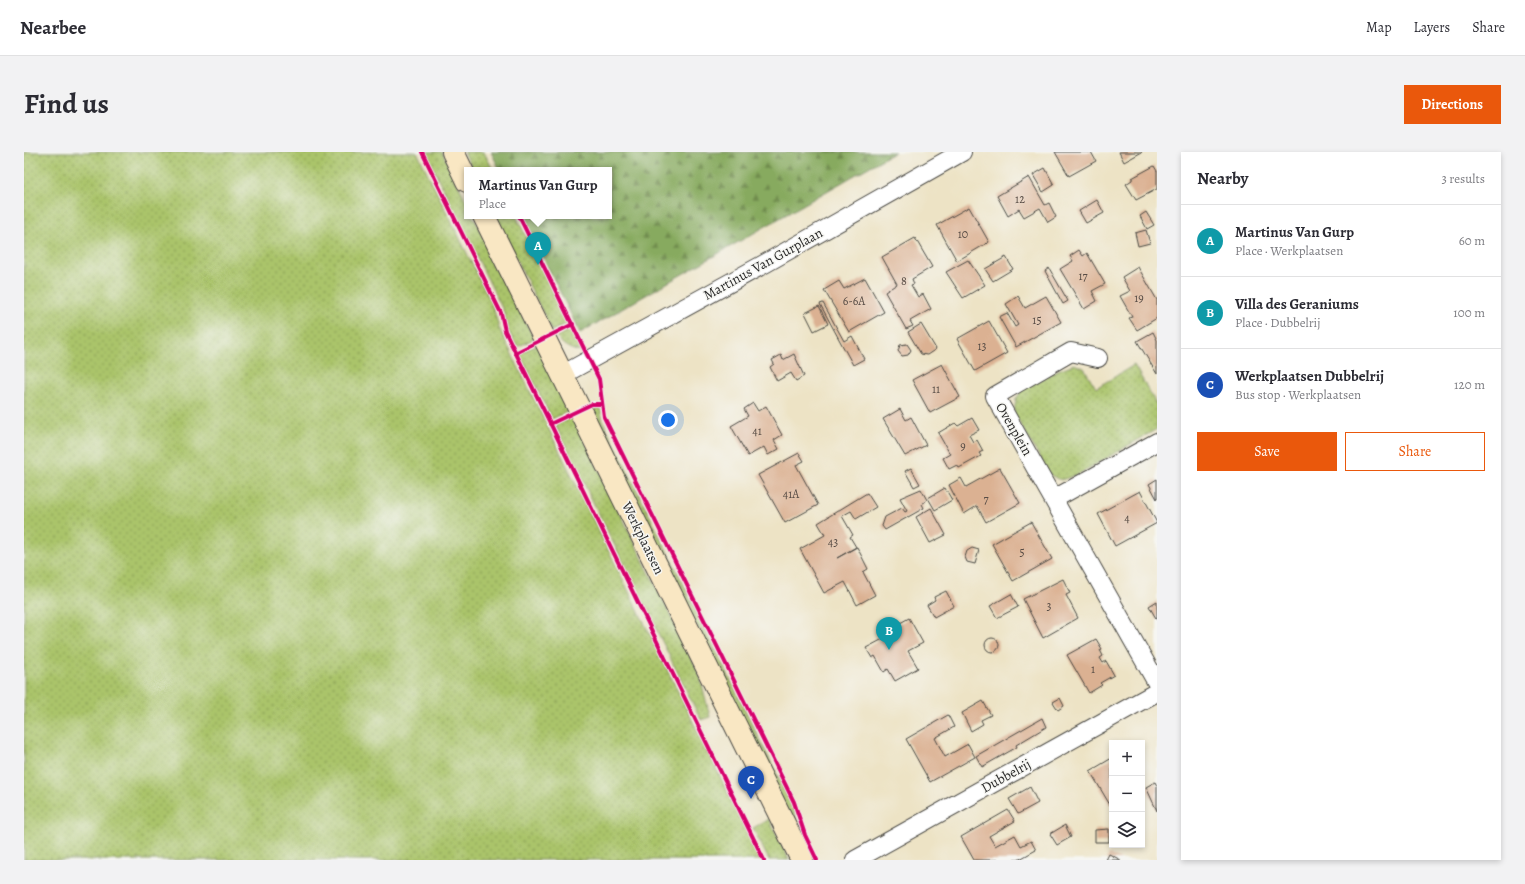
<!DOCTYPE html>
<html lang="en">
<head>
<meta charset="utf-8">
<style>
	:root { --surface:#fff; --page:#f2f2f3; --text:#2b2b33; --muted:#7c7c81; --line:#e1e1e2; --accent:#ea580c }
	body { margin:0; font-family:Alegreya,serif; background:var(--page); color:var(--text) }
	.controls { position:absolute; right:12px; bottom:12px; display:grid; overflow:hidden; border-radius:0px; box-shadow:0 2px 6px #0003 }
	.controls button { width:36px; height:36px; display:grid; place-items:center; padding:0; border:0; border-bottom:1px solid var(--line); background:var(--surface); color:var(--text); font:20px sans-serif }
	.you { position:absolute; left:644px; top:268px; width:14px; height:14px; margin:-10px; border:3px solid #fff; border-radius:50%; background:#1a73e8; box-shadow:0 0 0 6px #1a73e833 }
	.badge { display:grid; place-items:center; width:26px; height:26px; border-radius:50%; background:var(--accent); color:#fff; font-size:13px; font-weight:700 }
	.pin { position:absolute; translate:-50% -33px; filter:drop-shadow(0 1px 2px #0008) }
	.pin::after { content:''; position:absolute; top:21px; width:14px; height:12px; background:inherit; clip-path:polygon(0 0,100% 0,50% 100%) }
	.popup { position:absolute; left:440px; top:15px; width:148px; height:52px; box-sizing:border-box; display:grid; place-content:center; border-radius:0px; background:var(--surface); filter:drop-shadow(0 1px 3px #0005); font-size:13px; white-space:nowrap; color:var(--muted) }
	.popup b { font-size:15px; color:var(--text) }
	.popup::after { content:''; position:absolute; left:50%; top:100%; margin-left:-8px; border:8px solid transparent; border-top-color:var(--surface) }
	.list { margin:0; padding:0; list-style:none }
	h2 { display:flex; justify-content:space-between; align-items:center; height:52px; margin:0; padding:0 16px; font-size:17px }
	h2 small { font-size:13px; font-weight:400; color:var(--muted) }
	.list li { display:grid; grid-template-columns:26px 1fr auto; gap:12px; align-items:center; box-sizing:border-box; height:72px; padding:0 16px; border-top:1px solid var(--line) }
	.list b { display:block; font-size:15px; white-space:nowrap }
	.list p { margin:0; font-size:13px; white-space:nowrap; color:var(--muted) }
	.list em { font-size:13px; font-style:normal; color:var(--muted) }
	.actions { display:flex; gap:8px; padding:12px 16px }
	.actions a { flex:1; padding:9px 0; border:1px solid var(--accent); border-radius:0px; text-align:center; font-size:14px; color:var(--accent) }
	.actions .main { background:var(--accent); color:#fff }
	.icon { flex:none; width:22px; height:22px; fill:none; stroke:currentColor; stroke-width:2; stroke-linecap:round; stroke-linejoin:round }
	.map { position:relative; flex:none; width:1133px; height:708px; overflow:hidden; border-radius:0px }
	header { display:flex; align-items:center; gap:24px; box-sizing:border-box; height:56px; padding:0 20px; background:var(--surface); border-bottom:1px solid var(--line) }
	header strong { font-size:19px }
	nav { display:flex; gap:22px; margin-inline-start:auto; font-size:14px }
	.intro { display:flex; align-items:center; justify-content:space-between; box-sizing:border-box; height:96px; padding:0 24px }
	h1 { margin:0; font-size:28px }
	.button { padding:10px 18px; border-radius:0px; background:var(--accent); color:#fff; font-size:14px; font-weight:700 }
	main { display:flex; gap:24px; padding:0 24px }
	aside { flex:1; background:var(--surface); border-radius:0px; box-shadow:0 2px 6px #0003 }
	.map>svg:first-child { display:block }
</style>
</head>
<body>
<header>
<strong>Nearbee</strong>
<nav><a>Map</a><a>Layers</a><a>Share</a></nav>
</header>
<div class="intro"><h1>Find us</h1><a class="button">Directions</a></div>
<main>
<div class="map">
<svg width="1133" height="708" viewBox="0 0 1133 708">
	<defs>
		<pattern id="grass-dots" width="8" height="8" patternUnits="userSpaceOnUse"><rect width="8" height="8" fill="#aac46a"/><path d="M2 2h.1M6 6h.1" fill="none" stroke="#8b9f57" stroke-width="1.8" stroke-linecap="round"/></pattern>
		<pattern id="forest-firs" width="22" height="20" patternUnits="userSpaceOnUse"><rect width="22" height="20" fill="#87aa5e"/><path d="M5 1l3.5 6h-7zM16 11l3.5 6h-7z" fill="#6f8b4e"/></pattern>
	</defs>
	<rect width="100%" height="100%" fill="#f6f6f2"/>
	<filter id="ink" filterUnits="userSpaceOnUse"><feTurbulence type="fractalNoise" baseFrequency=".025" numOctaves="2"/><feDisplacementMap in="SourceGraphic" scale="8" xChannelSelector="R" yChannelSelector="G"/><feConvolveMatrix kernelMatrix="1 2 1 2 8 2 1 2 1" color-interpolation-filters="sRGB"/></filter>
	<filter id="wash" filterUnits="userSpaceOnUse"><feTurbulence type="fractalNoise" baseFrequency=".012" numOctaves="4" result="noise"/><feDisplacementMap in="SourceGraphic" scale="16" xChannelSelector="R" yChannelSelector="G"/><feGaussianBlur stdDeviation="0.9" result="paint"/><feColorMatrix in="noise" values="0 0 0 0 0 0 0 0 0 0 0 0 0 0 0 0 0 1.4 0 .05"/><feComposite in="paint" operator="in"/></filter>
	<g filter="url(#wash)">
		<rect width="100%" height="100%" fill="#ede3c5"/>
		<g fill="url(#grass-dots)" stroke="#6a784a">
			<path d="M 0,0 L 393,0 L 468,152 L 475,176 L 737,708 L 0,708 Z"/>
			<path d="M 401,0 L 418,0 L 443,51 L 443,64 L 449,64 L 510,187 L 493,195 L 483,177 L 480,160 Z"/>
			<path d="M 440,0 L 460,0 L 469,18 L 449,18 Z"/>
			<path d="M 471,64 L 492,64 L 544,171 L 528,179 Z"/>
			<path d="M 547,177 L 558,200 C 546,198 540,194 532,185 Z"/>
			<path d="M 513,193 L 545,259 L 528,267 L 495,201 Z"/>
			<path d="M 1050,212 L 1060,216 L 1072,236 L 1110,213 L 1133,253 L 1133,277 L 1053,323 L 1037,328 L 1026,323 L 990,261 L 992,247 L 998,238 L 1034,218 Z"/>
			<path d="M 576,256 L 579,269 L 770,657 L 776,685 L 566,257 Z"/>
			<path d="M 549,265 L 676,524 L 686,565 L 677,568 L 531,273 Z"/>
			<path d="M 745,667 L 765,708 L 745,708 L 729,676 Z"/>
		</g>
		<path fill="url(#forest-firs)" stroke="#596a44" d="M 467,0 L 871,0 L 556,181 L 499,64 L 585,64 L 585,18 L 476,18 Z"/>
		<g id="blocks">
			<g fill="#dbb192">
				<path d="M 1031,0 L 1067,0 L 1072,9 L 1045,24 Z"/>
				<path d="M 1095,0 L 1118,0 L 1100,10 Z"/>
				<path d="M 1130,14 L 1133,19 L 1133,37 L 1112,48 L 1102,32 L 1108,28 L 1108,26 Z"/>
				<path d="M 1021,16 L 1030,33 L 1019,40 L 1009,23 Z"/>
				<path d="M 1005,25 L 1021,53 L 1025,51 L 1032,65 L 1024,70 L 1016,56 L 1000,65 L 995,57 L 984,64 L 973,44 Z"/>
				<path d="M 1073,48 L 1080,61 L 1062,71 L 1055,59 Z"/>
				<path d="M 945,55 L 965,90 L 933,109 L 913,73 Z"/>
				<path d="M 1122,60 L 1130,73 L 1123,77 L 1116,64 Z"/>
				<path d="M 1122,78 L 1126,91 L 1114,94 L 1111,81 Z"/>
				<path d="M 891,86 L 908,115 L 888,127 L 890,132 L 887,133 L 894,145 L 899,142 L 907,157 L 886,169 L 889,174 L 882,177 L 861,140 L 873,132 L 858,105 Z"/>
				<path d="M 1055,98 L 1059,104 L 1063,101 L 1081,132 L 1068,139 L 1073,149 L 1060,157 L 1036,117 L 1049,109 L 1046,104 Z"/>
				<path d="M 982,105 L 989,117 L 969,129 L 961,117 Z"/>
				<path d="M 944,108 L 961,133 L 939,146 L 922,120 Z"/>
				<path d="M 1114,115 L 1133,148 L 1133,166 L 1113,178 L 1105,166 L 1108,165 L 1096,144 L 1106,139 L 1098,125 Z"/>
				<path d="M 1025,116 L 1044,149 L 1039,152 L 1021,119 Z"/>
				<path d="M 841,126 L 860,160 L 825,180 L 800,138 L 815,129 L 820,137 Z"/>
				<path d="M 994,144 L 1001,156 L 1022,144 L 1037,170 L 992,195 L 975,165 L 983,161 L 991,175 L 994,173 L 982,152 Z"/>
				<path d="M 799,151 L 820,189 L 828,184 L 840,207 L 829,213 L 796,152 Z"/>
				<path d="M 795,154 L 804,172 L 790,179 L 781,161 Z"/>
				<path d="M 965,169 L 983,201 L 951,219 L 933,187 Z"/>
				<path d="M 897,172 L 912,197 L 903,203 L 897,202 L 884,180 Z"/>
				<path d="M 1129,180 L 1133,188 L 1133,222 L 1113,189 Z"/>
				<path d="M 883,192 L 887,198 L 884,203 L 878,204 L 874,199 L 876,193 Z"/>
				<path d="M 770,202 L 780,224 L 772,229 L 767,221 L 753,229 L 746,215 L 750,212 L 748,208 L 757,203 L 759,208 Z"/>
				<path d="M 918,212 L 936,245 L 906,261 L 888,228 Z"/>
				<path d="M 729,251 L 734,259 L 742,254 L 758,283 L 750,288 L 755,297 L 744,303 L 740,295 L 724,304 L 707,274 L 724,264 L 720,257 Z"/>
				<path d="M 876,257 L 882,268 L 887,265 L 902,293 L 881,304 L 859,267 Z"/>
				<path d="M 948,266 L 955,278 L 945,283 L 949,290 L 953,288 L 959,299 L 955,301 L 957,304 L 935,316 L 933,313 L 925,317 L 919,306 L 926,302 L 914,281 L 931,271 L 934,274 Z"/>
				<path d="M 775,301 L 780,309 L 772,313 L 794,353 L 761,371 L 734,323 Z"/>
				<path d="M 887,316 L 896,332 L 890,335 L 881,319 Z"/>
				<path d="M 976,316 L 996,351 L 962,370 L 953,354 L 940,362 L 925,333 L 937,326 L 942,335 Z"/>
				<path d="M 1133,327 L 1133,347 L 1125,332 Z"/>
				<path d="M 921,336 L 928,348 L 911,358 L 904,346 Z"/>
				<path d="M 897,337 L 903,348 L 898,352 L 900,356 L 861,378 L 858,374 L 861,365 L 878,356 L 881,360 L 883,359 L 876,346 Z"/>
				<path d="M 1116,339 L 1133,371 L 1091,394 L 1074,362 Z"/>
				<path d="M 843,341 L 852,355 L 832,367 L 827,359 L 818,364 L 829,383 L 826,385 L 832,395 L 813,406 L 833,395 L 844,417 L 839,420 L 851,443 L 833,453 L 821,430 L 800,441 L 776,397 L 801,383 L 794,371 Z"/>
				<path d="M 907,356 L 922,383 L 906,391 L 892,365 Z"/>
				<path d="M 1007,370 L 1028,407 L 989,429 L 968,392 Z"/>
				<path d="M 948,396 L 955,398 L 951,412 L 943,410 L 941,405 L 943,399 Z"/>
				<path d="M 1039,427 L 1046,441 L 1042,443 L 1054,466 L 1019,486 L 999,447 Z"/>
				<path d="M 922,439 L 930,454 L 910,465 L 903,453 L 911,448 L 910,445 Z"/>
				<path d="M 987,442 L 994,455 L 973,466 L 966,454 Z"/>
				<path d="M 1133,449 L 1133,468 L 1125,454 Z"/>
				<path d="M 885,466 L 899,491 L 884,499 L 894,516 L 871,529 L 864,517 L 860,520 L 851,504 L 848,506 L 842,496 L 872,480 L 869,475 Z"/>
				<circle cx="968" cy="493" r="7"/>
				<path d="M 1072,487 L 1078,497 L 1076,498 L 1079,504 L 1076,506 L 1079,511 L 1082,509 L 1090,523 L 1076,531 L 1078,533 L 1065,541 L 1043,503 Z"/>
				<path d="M 1036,546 L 1040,554 L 1034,558 L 1029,550 Z"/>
				<path d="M 959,549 L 967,563 L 957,568 L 959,572 L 947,579 L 938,561 Z"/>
				<path d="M 924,563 L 930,575 L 911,586 L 921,605 L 944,592 L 951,605 L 906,630 L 882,587 Z"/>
				<path d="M 1018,566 L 1022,575 L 992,593 L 993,595 L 958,615 L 952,604 Z"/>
				<path d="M 1088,606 L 1088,652 L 1086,653 L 1066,619 Z"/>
				<path d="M 1131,630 L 1133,634 L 1133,659 L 1122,635 Z"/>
				<path d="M 1006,635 L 1014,651 L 994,662 L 985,647 Z"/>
				<path d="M 984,658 L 991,669 L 965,684 L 971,694 L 991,683 L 997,694 L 1007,689 L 1012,698 L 994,708 L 950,708 L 937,685 Z"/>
				<path d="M 1041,673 L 1047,685 L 1033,693 L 1026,682 Z"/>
				<path d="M 1085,677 L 1085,690 L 1071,690 L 1071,678 Z"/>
				<path d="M 1085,702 L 1097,708 L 1082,708 Z"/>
			</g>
		</g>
	</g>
	<g filter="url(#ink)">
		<use href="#blocks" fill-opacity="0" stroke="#484742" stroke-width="1"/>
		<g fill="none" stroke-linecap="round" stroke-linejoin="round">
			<g stroke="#484742" stroke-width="20">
				<g id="street">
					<path d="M 1074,206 L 1047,200 L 971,244 L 1133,531"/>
					<path d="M 538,223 L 742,111 L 938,0"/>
					<path d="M 1030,347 L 1133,290"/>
					<path d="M 831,708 L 1133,540"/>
				</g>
			</g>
			<g stroke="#484742" stroke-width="24">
				<g id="secondary">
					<path d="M 429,0 L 443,29"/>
					<path d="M 460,64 L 778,708"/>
				</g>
			</g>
			<use href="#street" stroke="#fff" stroke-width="18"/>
			<use href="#secondary" stroke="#f9e7c3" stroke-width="22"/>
			<g stroke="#f6f6f2" stroke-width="6">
				<g id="cycleway">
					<path d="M 398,0 L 477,161 L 481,179 L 740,708"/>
					<path d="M 495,64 L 575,227 L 580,265 L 770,650 L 781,683 L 793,708"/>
					<path d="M 491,201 L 549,172"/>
					<path d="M 526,272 L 568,252 L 578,252"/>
				</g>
			</g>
			<use href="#cycleway" stroke="#d6006c" stroke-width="4"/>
		</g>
	</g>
	<g text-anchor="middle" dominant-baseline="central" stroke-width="3" stroke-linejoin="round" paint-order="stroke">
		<g font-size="12" fill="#574c45">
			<text x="996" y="47">12</text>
			<text x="939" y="82">10</text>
			<text x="1059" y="124">17</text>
			<text x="880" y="129">8</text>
			<text x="1115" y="146">19</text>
			<text x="830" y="149">6-6A</text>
			<text x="1013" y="168">15</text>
			<text x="958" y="194">13</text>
			<text x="912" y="237">11</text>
			<text x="733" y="279">41</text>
			<text x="939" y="294">9</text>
			<text x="767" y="342">41A</text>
			<text x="962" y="347">7</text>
			<text x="1103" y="366">4</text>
			<text x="809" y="390">43</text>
			<text x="998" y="400">5</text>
			<text x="1025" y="454">3</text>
			<text x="1069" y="517">1</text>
		</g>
		<g font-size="14" fill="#2b2b2b" stroke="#f6f6f2">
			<text transform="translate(739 112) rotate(-29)">Martinus Van Gurplaan</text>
			<text transform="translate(990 277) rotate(60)">Ovenplein</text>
			<text transform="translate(619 386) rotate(64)">Werkplaatsen</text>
			<text transform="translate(982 624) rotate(-29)">Dubbelrij</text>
		</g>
	</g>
</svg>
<div class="controls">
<button>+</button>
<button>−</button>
<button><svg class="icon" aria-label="layers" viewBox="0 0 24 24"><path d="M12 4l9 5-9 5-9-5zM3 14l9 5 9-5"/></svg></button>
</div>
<div class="you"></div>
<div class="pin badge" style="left:514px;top:113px;background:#0f9aa8">A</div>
<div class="popup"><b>Martinus Van Gurp</b>Place</div>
<div class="pin badge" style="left:865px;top:498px;background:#0f9aa8">B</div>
<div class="pin badge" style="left:727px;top:647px;background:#1a4fb4">C</div>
</div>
<aside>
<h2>Nearby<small>3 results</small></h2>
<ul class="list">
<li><span class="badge" style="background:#0f9aa8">A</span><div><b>Martinus Van Gurp</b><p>Place · Werkplaatsen</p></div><em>60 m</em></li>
<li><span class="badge" style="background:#0f9aa8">B</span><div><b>Villa des Geraniums</b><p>Place · Dubbelrij</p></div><em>100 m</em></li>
<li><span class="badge" style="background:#1a4fb4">C</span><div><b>Werkplaatsen Dubbelrij</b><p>Bus stop · Werkplaatsen</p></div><em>120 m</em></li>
</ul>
<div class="actions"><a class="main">Save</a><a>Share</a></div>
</aside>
</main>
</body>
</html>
